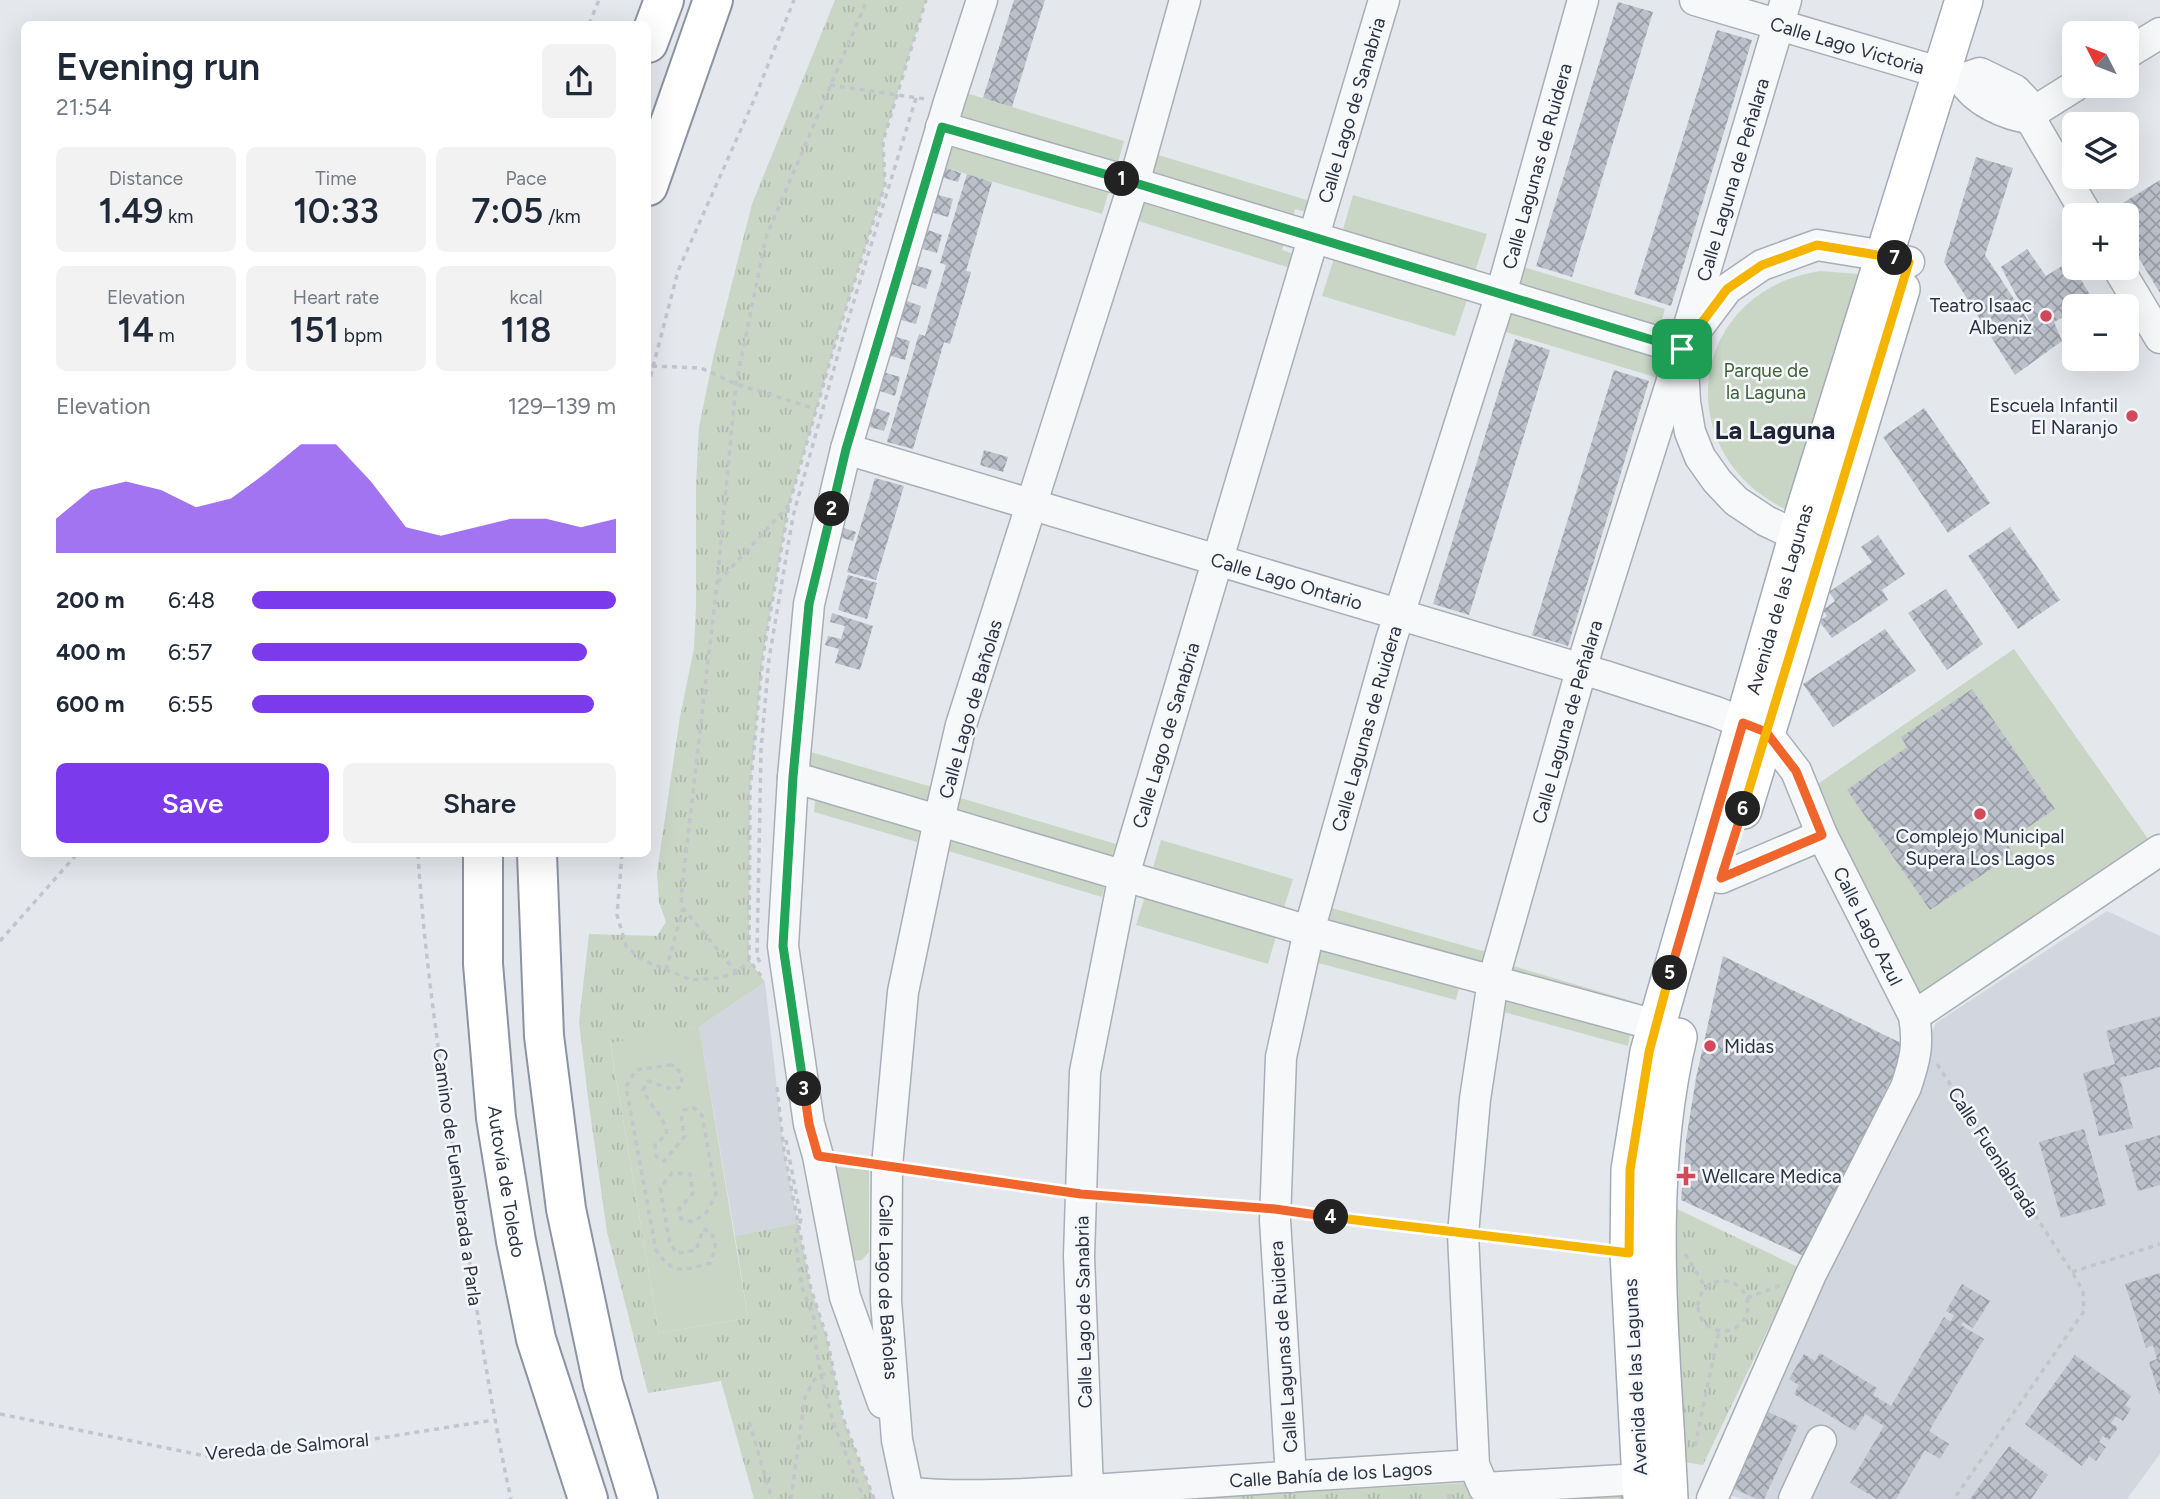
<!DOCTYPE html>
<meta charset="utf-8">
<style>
body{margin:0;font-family:Figtree,sans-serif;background:#f2f2f3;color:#1f2937;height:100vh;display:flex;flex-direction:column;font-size:26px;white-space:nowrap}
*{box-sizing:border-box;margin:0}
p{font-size:23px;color:#747a83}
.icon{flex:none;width:38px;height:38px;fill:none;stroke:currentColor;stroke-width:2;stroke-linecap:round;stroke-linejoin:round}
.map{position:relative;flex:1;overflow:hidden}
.details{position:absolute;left:21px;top:21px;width:630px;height:836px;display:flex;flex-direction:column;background:#fff;border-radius:10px;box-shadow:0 7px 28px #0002}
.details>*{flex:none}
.needle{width:46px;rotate:312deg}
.buttons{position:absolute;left:2062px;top:21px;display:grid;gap:14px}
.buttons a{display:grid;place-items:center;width:77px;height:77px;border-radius:10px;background:#fff;box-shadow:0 7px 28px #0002;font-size:35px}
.pin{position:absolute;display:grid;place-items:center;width:60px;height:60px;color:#fff;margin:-30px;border-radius:14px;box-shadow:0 4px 10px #0006}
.km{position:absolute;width:35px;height:35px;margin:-18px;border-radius:50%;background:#222;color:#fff;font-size:19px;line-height:35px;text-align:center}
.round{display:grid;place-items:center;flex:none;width:74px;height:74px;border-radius:10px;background:#f2f2f3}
.headline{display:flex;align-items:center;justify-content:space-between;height:119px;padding:0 35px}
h1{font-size:38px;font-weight:600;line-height:52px}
.figures{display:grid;grid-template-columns:repeat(3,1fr);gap:10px;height:119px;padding:7px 35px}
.figures div{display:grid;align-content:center;border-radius:10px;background:#f2f2f3;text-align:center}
.figures b{font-size:35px;font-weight:600}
.figures small{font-size:19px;font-weight:400}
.figures p{font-size:19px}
.chart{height:196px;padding:14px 35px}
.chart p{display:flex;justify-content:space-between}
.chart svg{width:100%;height:126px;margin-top:7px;fill:#7c3aed;opacity:.7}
.cta{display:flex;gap:14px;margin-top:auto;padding:14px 35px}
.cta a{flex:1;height:80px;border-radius:10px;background:#7c3aed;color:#fff;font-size:28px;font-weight:600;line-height:80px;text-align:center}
.cta a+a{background:#f2f2f3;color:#1f2937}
ul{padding:0 35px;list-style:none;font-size:23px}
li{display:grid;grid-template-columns:112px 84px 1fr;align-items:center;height:52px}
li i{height:18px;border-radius:9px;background:#7c3aed}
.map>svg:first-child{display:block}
</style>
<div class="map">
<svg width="2160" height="1499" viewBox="0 0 2160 1499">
<defs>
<pattern id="park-tufts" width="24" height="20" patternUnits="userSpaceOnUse" patternTransform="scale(1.75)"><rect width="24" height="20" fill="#c9d6c5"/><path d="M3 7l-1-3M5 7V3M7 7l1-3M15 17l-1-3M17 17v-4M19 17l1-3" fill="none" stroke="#adb8ab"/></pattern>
<pattern id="building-cross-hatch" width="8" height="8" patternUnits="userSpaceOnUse" patternTransform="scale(1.75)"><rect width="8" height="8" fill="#bbc0ca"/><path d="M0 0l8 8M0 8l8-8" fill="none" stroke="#989da6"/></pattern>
</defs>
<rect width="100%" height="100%" fill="#e4e7ec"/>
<path fill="#d2d6de" d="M2107 911 2160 936V1454L2127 1499H1744L1718 1493 1936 1023Z
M765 982 784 1151 798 1223 735 1236 699 1027Z"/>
<path fill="#c9d6c5" d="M966 93 1124 141 1115 173 956 125Z
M953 134 1112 182 1102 214 943 167Z
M1152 153 1310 201 1307 212 1295 209 1290 225 1143 181Z
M1141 191 1287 234 1282 250 1294 254 1290 268 1132 219Z
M1353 195 1487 234 1473 278 1340 240Z
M1337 249 1470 291 1455 336 1322 296Z
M1520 266 1665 309 1657 336 1512 293Z
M1820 271 1858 274 1787 510C1667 453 1688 291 1820 271Z
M1508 302 1667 349 1658 378 1499 330Z
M2014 649 2151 843 1919 996 1815 786Z
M807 751 932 787 925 810 806 775Z
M816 791 923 820 917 842 814 812Z
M957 797 1116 844 1109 865 951 818Z
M949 830 1107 875 1102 897 945 850Z
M1161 840 1293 879 1281 917 1150 878Z
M1148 887 1279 926 1268 964 1136 925Z
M1325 906 1486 952 1480 973 1319 928Z
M1321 942 1461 980 1456 1000 1315 962Z
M1510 965 1638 1003 1634 1016 1506 979Z
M1505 990 1632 1024 1628 1046 1500 1011Z
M699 1027 748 1318 659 1333 610 1042Z
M827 1166 869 1170V1252L862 1260 854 1261 846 1256Z"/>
<path fill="url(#park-tufts)" d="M835 0H926L883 141 885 185 837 337 789 505 763 655 750 790 749 960 765 982 699 1027 610 1043 659 1333 748 1318 735 1236 798 1223 811 1289 827 1338 843 1418 874 1499H754L721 1381 648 1393 607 1232 588 1098 579 1022 589 934 657 936 666 922 659 902 657 872 680 717 694 648 696 606V485L699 427 714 354 752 204Z
M1675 1208 1798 1267 1703 1465 1684 1462 1673 1251Z
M1483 1482 1622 1485V1499H1173Z"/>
<path fill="url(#building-cross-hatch)" d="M1014 0H1045L1012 107 983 98Z
M1618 2 1653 12 1572 277 1536 266Z
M1717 30 1752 40 1671 306 1634 294Z
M1976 157 2013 168 1985 255 2037 334 2001 267 2027 249 2046 276 2070 261 2093 300 2082 306H2074V311L2054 322 2062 341 2015 375 1944 262Z
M943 167 961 173 958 182 941 177Z
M967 174 992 182 966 271 971 272 966 290 950 344 944 342 913 449 887 442 919 334 925 336 946 265 940 263Z
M2160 180V293L2126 237V215H2113L2110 211Z
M935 194 953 199 948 217 930 212Z
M925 229 942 235 937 253 919 248Z
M914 265 932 270 926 289 909 283Z
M904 300 921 306 916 324 898 319Z
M893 336 910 341 905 360 888 355Z
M1515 339 1550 350 1469 615 1433 604Z
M1614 370 1649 381 1568 646 1532 635Z
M883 372 900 377 895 396 877 390Z
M872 407 890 413 884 431 866 426Z
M1924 408 1990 503 1948 533 1883 437Z
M984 450 1008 457 1003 472 980 465Z
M875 478 904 486 876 580 847 572Z
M838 526 856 532 853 541 835 536Z
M2010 527 2060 600 2018 629 1968 556Z
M1878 535 1905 574 1882 590 1888 600 1832 638 1819 621 1827 616 1823 610 1835 601 1829 592 1872 562 1861 547Z
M848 575 877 583 867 619 838 610Z
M1946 589 1983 644 1947 670 1908 613Z
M832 613 873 626 860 670 835 663 839 649 825 645 828 636 841 639 845 626 830 622Z
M1885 629 1916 671 1833 727 1803 684Z
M1972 689 2055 809 2006 842 2013 854 1930 910 1847 790 1907 747 1901 737Z
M1723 956 1907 1046 1806 1257 1681 1200 1686 1140 1696 1078Z
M2160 1016V1067L2120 1078 2133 1128 2099 1136 2083 1073 2115 1064 2106 1031Z
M2084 1129 2106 1205 2061 1218 2039 1142Z
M2160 1135V1185L2138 1191 2125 1145Z
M2160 1273V1394H2159L2149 1362 2157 1359 2153 1345 2146 1348 2125 1284Z
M1962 1284 1990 1301 1973 1328 1963 1322 1961 1325 1984 1339 1929 1431 1949 1444 1940 1459 1925 1450 1896 1499H1877L1850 1483 1884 1426 1865 1414 1855 1431 1794 1394 1799 1385 1789 1379 1804 1354 1815 1361 1820 1353 1877 1388 1873 1395 1891 1406 1944 1317 1951 1322 1954 1315 1946 1311Z
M2075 1355 2131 1396 2125 1405 2131 1409 2123 1421 2116 1416 2111 1423 2118 1428 2109 1440 2103 1436 2099 1442 2106 1447 2096 1461 2089 1456 2082 1466 2025 1424Z
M1762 1409 1798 1426 1764 1499H1757L1726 1485Z
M2009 1446 2048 1475 2031 1499H1970Z"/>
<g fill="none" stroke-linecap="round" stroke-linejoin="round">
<g stroke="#a9aeb7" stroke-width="33">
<g id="minor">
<path id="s1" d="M1185 0 1134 183 961 725 939 820 903 992 887 1166 886 1301 897 1440 908 1492C959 1499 1038 1494 1092 1490 1219 1481 1347 1473 1474 1465"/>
<path id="s2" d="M1695 0 1962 79"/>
<path d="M2126 54 2160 33"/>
<path d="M1962 79 1980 73 2015 90 2035 111"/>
<path d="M1962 79C1975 101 2005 115 2030 118"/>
<path d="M2035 111 2030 118 2087 215"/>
<path d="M2035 111 2075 86"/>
<path d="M941 127 1134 183 1682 349"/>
<path d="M2118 268 2160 338"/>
<path id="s3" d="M846 449 1605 676 1716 712 1766 732 1796 771 1822 835 1914 1016C1919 1045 1915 1060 1906 1087L1811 1274 1712 1499"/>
<path d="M1798 536 1766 521 1736 501 1717 481 1700 457 1690 432 1685 402 1682 349 1727 289 1762 265 1817 245 1885 256 1909 262"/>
<path d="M793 777 1309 931 1655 1025"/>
<path d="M1721 878 1822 835"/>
<path d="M1914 1016 2160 850"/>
<path d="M883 1403 845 1297 818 1156 809 1124 783 946 793 777 809 604 846 449 949 102 982 0"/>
<path id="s4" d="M1291 1477 1275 1220 1281 1057 1309 931 1391 640 1501 294 1583 0"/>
<path id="s5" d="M1641 1479 1484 1488 1474 1465 1463 1234 1475 1099 1493 981 1588 646 1682 349 1786 0"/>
<path id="s6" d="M1088 1491 1079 1256 1085 1072 1124 875 1384 0"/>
<path d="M1794 1499 1821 1441"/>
</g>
</g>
<g stroke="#a3abb8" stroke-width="40">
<g id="major">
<path d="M1743 810 1901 289"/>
<path id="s7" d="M1642 1499 1629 1253 1630 1170 1649 1052 1805 510 1964 0"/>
<path d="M1669 1499C1662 1345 1642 1189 1678 1037"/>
</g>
</g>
<g stroke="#8b94a3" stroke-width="42">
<g id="highway">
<path d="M648 43 664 0"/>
<path d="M648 186 713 0"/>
<path id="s8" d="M483 854V964L496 1118 516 1241 536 1339 588 1499"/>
<path d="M537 854 544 1036 566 1209 603 1384 638 1499"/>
</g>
</g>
<path stroke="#c2c5cb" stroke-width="3.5" stroke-dasharray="5 5" stroke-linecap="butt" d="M589 24 599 0
M830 85 925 99
M652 366 701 368 736 384 816 409
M648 386 678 271 754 100 794 0
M718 582 789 505
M418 854C425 968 443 1083 460 1196 475 1297 489 1399 511 1499
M622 854 617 915 626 946 641 959 691 980 717 978 737 973 749 960
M0 941 77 854
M760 962 757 957 761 749 769 659 793 516 842 340 916 98
M666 970 683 908
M737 973 683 908 681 897 717 583 736 384 766 237 867 0
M761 976 749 960 750 790 763 655 789 505 837 337 885 185 883 141 926 0
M1937 1064 2072 1272 2083 1291 2084 1311 1954 1499
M669 1065 676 1066 682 1077 681 1087 671 1089 648 1081 643 1090C651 1108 664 1115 667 1134L655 1145 656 1156 664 1161 685 1136 681 1121 684 1110 694 1108 702 1115 716 1194 707 1212 693 1222 681 1219 679 1209 693 1193 690 1174 672 1173 660 1188 670 1244 677 1253 696 1250 703 1229 712 1233 716 1248 710 1263C684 1270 673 1276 656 1250L626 1087 636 1070Z
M777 1087 784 1151 811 1289 827 1338 843 1418 874 1499
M786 1140 801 1219 795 1239 802 1287 814 1318 816 1347 821 1375 833 1422 864 1499
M844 1160 864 1163
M910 1170 1058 1191
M1104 1196 1254 1207
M1300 1212 1441 1231
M1487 1237 1601 1250
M1685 1254 1706 1288
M2072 1272 2160 1244
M1698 1306a25 25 0 1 1 50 0a25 25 0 1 1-50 0Z
M1747 1298 1781 1285
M0 1414 206 1456 348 1443 494 1420
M749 1422 772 1499
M1695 1446 1719 1331
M791 1499 805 1397 814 1380 821 1375 834 1372
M1449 1499V1490"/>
<use href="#minor" stroke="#f7f8fa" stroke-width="30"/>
<use href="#major" stroke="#fff" stroke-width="37"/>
<use href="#highway" stroke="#fff" stroke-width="38"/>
</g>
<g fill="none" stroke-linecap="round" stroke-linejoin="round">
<g stroke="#fff" stroke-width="14">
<path id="split-1" d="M1122 179 1682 349"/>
</g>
<g stroke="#fff" stroke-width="14">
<path id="split-2" d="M832 509 846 449 942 127 1122 179"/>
</g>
<g stroke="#fff" stroke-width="14">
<path id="split-3" d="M804 1089 783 946 793 777 809 604 832 509"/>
</g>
<g stroke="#fff" stroke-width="14">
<path id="split-4" d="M804 1089 809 1124 818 1156 1081 1194 1275 1209 1331 1217"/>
</g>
<g stroke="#fff" stroke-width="14">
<path id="split-5" d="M1331 1217 1629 1253 1630 1170 1649 1052 1670 973"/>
</g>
<g stroke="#fff" stroke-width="14">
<path id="split-6" d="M1670 973 1743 723 1766 732 1796 771 1822 835 1721 878 1743 809"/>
</g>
<g stroke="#fff" stroke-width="14">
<path id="split-7" d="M1743 809 1909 262 1895 258"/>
</g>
<g stroke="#fff" stroke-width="14">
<path id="split-8" d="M1682 349 1727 289 1762 265 1817 245 1895 258"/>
</g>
<use href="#split-1" stroke="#22a559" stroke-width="9"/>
<use href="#split-2" stroke="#22a559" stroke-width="9"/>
<use href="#split-3" stroke="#22a559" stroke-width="9"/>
<use href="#split-4" stroke="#f0652b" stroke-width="9"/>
<use href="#split-5" stroke="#f5b400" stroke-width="9"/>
<use href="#split-6" stroke="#f0652b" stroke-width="9"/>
<use href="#split-7" stroke="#f5b400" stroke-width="9"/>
<use href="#split-8" stroke="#f5b400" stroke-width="9"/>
</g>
<g fill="#d1495b" stroke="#f4f6f9" stroke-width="2.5">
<circle cx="2046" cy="316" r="7"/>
<circle cx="2132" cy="416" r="7"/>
<circle cx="1980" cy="814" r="7"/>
<circle cx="1710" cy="1046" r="7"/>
<path d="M1682.5 1165.5h7v7h7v7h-7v7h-7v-7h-7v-7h7z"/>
</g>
<g text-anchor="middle" stroke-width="5" stroke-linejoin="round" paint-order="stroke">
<g font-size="19" fill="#2b3445" stroke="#f4f6f9">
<text dy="7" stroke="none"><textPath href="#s2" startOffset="159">Calle Lago Victoria</textPath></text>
<text dy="7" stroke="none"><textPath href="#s6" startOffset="1418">Calle Lago de Sanabria</textPath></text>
<text dy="7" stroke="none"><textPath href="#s4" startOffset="1348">Calle Lagunas de Ruidera</textPath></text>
<text dy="7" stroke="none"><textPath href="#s5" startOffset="1505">Calle Laguna de Peñalara</textPath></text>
<text dy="7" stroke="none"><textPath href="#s3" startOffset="460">Calle Lago Ontario</textPath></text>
<text dy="7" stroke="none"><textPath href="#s7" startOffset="920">Avenida de las Lagunas</textPath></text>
<text transform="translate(970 709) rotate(-74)" y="7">Calle Lago de Bañolas</text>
<text dy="7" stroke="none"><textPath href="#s5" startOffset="938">Calle Laguna de Peñalara</textPath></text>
<text dy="7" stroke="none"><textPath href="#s4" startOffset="760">Calle Lagunas de Ruidera</textPath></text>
<text dy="7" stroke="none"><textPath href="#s6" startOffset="766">Calle Lago de Sanabria</textPath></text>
<text dy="7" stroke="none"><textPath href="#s3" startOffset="1183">Calle Lago Azul</textPath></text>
<text transform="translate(1994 1152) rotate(57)" y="7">Calle Fuenlabrada</text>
<text transform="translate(458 1177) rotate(82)" y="7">Camino de Fuenlabrada a Parla</text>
<text dy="7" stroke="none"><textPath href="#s8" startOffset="329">Autovía de Toledo</textPath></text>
<text dy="7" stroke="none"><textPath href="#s1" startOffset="1328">Calle Lago de Bañolas</textPath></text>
<text transform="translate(1083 1312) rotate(-91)" y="7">Calle Lago de Sanabria</text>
<text transform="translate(1283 1347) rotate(-94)" y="7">Calle Lagunas de Ruidera</text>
<text transform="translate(1635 1377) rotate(-93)" y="7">Avenida de las Lagunas</text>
<text transform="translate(287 1446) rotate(-5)" y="7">Vereda de Salmoral</text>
<text dy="7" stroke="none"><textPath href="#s1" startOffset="1958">Calle Bahía de los Lagos</textPath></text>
</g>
<g font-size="19" fill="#2b3445" stroke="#f4f6f9" text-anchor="end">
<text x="2032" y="312">Teatro Isaac<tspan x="2032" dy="22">Albeniz</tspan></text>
<text x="2118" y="412">Escuela Infantil<tspan x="2118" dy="22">El Naranjo</tspan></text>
<text x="1980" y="843" text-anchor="middle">Complejo Municipal<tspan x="1980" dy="22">Supera Los Lagos</tspan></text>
<text x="1724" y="1053" text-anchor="start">Midas</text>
<text x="1702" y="1183" text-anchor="start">Wellcare Medica</text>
</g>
<g font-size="19" fill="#3f6138" stroke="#f4f6f9">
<text x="1766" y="377">Parque de<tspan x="1766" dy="22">la Laguna</tspan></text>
</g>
<g font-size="26" font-weight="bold" fill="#1d2536" stroke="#f4f6f9">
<text x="1775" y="439">La Laguna</text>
</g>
</g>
</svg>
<div class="buttons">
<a><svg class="needle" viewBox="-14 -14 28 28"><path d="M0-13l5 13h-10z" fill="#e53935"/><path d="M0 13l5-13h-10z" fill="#747a83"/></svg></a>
<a><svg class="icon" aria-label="layers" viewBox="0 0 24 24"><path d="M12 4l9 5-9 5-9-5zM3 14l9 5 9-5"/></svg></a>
<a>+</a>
<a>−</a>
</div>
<div class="pin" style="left:1682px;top:349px;background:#1e9e55"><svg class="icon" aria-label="arrive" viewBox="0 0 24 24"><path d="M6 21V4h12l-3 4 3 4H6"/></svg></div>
<b class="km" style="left:1122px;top:179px">1</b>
<b class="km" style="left:832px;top:509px">2</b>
<b class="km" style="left:804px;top:1089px">3</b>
<b class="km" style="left:1331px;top:1217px">4</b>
<b class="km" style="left:1670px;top:973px">5</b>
<b class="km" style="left:1743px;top:809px">6</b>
<b class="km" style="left:1895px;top:258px">7</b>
<section class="details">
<div class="headline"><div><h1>Evening run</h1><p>21:54</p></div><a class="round"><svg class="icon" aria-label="share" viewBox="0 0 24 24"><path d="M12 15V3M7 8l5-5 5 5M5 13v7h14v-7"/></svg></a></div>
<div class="figures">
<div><p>Distance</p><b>1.49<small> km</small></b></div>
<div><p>Time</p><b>10:33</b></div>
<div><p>Pace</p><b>7:05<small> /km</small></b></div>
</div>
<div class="figures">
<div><p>Elevation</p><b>14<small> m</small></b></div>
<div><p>Heart rate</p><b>151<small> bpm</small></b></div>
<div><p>kcal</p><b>118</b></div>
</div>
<div class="chart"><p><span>Elevation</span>129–139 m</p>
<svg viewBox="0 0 160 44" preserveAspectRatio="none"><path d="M0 44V32L10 22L20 19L30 22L40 28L50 25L60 16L70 6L80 6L90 19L100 35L110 38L120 35L130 32L140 32L150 35L160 32V44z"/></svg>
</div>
<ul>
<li><b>200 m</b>6:48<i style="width:100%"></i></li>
<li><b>400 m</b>6:57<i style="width:92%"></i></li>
<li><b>600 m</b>6:55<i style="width:94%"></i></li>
</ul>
<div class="cta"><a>Save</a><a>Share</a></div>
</section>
</div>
